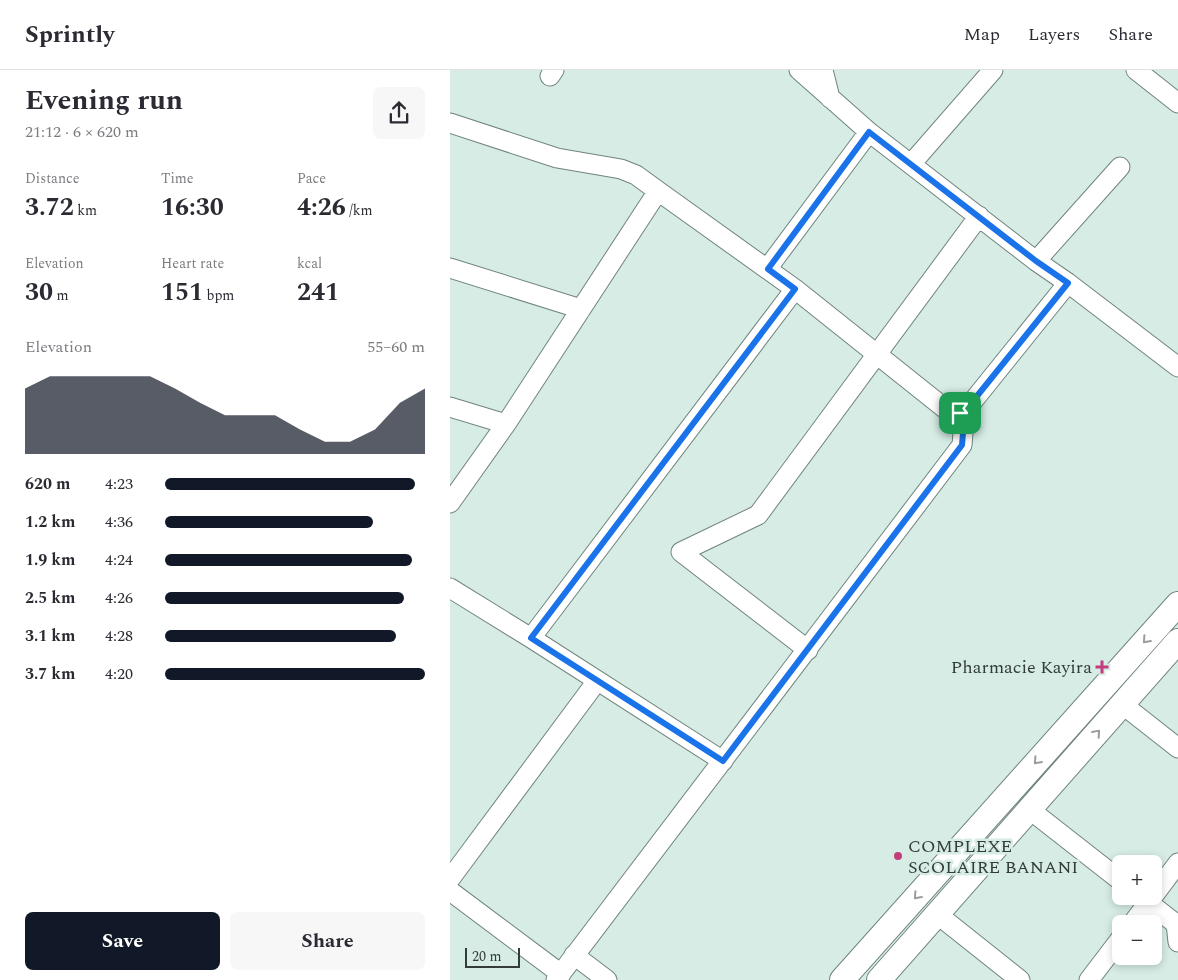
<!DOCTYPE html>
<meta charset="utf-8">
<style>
body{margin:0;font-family:Spectral,serif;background:#f7f7f7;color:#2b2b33;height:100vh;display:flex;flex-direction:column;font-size:19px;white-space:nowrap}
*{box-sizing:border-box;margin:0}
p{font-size:16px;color:#7c7c81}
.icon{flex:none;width:28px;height:28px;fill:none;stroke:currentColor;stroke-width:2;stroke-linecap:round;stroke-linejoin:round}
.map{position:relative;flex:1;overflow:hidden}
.panel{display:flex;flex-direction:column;background:#fff;width:450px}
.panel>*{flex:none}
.fabs{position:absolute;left:662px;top:785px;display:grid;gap:10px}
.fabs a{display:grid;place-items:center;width:50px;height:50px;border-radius:8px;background:#fff;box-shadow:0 2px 8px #0003;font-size:25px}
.scale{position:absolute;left:15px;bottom:12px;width:55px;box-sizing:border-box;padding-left:5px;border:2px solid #333c39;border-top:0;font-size:14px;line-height:18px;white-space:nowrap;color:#333c39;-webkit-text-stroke:4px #d6ece5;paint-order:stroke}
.pin{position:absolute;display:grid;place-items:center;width:42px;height:42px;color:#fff;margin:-21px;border-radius:10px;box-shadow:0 2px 8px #0006}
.round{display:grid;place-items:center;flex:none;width:52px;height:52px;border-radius:8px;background:#f7f7f7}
.overview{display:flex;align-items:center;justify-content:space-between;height:85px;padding:0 25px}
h1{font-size:28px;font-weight:700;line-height:38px}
.metrics{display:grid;grid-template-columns:repeat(3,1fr);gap:8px;height:85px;padding:5px 25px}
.metrics div{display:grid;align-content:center}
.metrics b{font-size:25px;font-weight:700}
.metrics small{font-size:14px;font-weight:400}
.metrics p{font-size:14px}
.chart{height:140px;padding:10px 25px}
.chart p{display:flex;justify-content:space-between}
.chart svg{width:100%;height:90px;margin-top:5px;fill:#111827;opacity:.7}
.cta{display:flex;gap:10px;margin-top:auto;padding:10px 25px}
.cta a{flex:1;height:58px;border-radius:8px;background:#111827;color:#fff;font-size:20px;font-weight:700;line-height:58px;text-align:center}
.cta a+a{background:#f7f7f7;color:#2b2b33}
ul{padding:0 25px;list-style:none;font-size:16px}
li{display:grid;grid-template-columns:80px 60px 1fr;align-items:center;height:38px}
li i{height:12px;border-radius:6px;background:#111827}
header{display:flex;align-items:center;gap:30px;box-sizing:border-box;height:70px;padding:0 25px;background:#fff;border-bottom:1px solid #e1e1e2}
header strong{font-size:24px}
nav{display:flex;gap:28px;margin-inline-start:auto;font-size:18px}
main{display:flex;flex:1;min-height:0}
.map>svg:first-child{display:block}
</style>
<header>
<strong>Sprintly</strong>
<nav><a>Map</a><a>Layers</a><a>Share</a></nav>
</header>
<main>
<section class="panel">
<div class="overview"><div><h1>Evening run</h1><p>21:12 · 6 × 620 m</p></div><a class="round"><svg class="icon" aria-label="share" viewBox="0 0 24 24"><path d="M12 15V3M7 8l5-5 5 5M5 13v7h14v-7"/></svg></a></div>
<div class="metrics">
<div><p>Distance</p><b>3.72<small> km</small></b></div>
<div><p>Time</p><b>16:30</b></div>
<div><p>Pace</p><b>4:26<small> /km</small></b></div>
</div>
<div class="metrics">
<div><p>Elevation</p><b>30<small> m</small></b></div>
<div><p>Heart rate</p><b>151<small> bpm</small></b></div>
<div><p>kcal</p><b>241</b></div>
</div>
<div class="chart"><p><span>Elevation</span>55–60 m</p>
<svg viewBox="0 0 160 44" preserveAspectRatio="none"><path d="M0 44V12L10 6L20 6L30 6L40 6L50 6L60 12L70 19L80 25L90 25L100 25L110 32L120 38L130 38L140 32L150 19L160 12V44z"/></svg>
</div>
<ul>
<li><b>620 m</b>4:23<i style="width:96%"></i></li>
<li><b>1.2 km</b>4:36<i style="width:80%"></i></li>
<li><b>1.9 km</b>4:24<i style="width:95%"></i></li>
<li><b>2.5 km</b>4:26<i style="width:92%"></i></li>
<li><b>3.1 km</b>4:28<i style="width:89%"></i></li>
<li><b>3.7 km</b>4:20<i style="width:100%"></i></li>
</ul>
<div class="cta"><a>Save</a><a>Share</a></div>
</section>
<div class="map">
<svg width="728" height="910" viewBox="0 0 728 910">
<rect width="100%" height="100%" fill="#d6ece5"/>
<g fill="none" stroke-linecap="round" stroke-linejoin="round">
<g stroke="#70847e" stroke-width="21">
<path id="minor" d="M349 0 419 62 586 191 618 213 728 297
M373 0 380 28
M686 0 728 33
M100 6 104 0
M0 53 107 88 171 99 186 105 208 121 56 354 0 433
M461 94 543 0
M208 121 345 219 498 341C506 345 513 343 519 336L618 213
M586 191 670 97
M0 198 131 239
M317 199 419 62
M0 337 56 354
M0 518 81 568 273 691
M81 568 345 219
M358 580 231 482 308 445 529 146
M672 634 728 678
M579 739 671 811
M0 809 147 611
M0 821 111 904
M704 825 728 793
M690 826 726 854
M487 844 570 910
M682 854 703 826
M728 854H726L728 872
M124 885 157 910
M106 910 512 375 513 363 509 343
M639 910 671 868"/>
</g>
<g stroke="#70847e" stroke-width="26">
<path id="tertiary" d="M392 910 728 534
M429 910 728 571"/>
</g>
<use href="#minor" stroke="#fff" stroke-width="19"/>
<use href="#tertiary" stroke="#fff" stroke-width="24"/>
</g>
<defs><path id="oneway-chevron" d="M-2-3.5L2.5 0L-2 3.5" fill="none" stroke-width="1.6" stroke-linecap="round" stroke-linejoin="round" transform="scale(1.25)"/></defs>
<g stroke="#999e9c">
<use href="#oneway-chevron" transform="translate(696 570) rotate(132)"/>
<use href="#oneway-chevron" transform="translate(647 663) rotate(-49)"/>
<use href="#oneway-chevron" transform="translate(587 691) rotate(132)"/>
<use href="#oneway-chevron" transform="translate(467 826) rotate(132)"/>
</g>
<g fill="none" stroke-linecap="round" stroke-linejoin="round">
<g stroke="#fff" stroke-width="10">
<path id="route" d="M419 62 586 191 618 213 519 336 510 343 513 363 512 375 273 691 81 568 345 219 318 199Z"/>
</g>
<use href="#route" stroke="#1a73e8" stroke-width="6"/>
</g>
<g fill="#c33d7d" stroke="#d6ece5" stroke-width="2">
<path d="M649.5 589.5h5v5h5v5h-5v5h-5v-5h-5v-5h5z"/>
<circle cx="448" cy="786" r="5"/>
</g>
<g text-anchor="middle" stroke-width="5" stroke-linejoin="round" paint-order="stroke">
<g font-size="18" fill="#333c39" stroke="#d6ece5" text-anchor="end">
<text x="642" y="603">Pharmacie Kayira</text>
<text x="458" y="782" text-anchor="start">COMPLEXE<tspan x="458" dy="21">SCOLAIRE BANANI</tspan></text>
</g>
</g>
</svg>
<div class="fabs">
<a>+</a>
<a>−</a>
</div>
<div class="scale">20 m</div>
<div class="pin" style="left:510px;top:343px;background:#1e9e55"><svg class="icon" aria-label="arrive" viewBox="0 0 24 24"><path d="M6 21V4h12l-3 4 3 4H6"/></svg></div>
</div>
</main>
